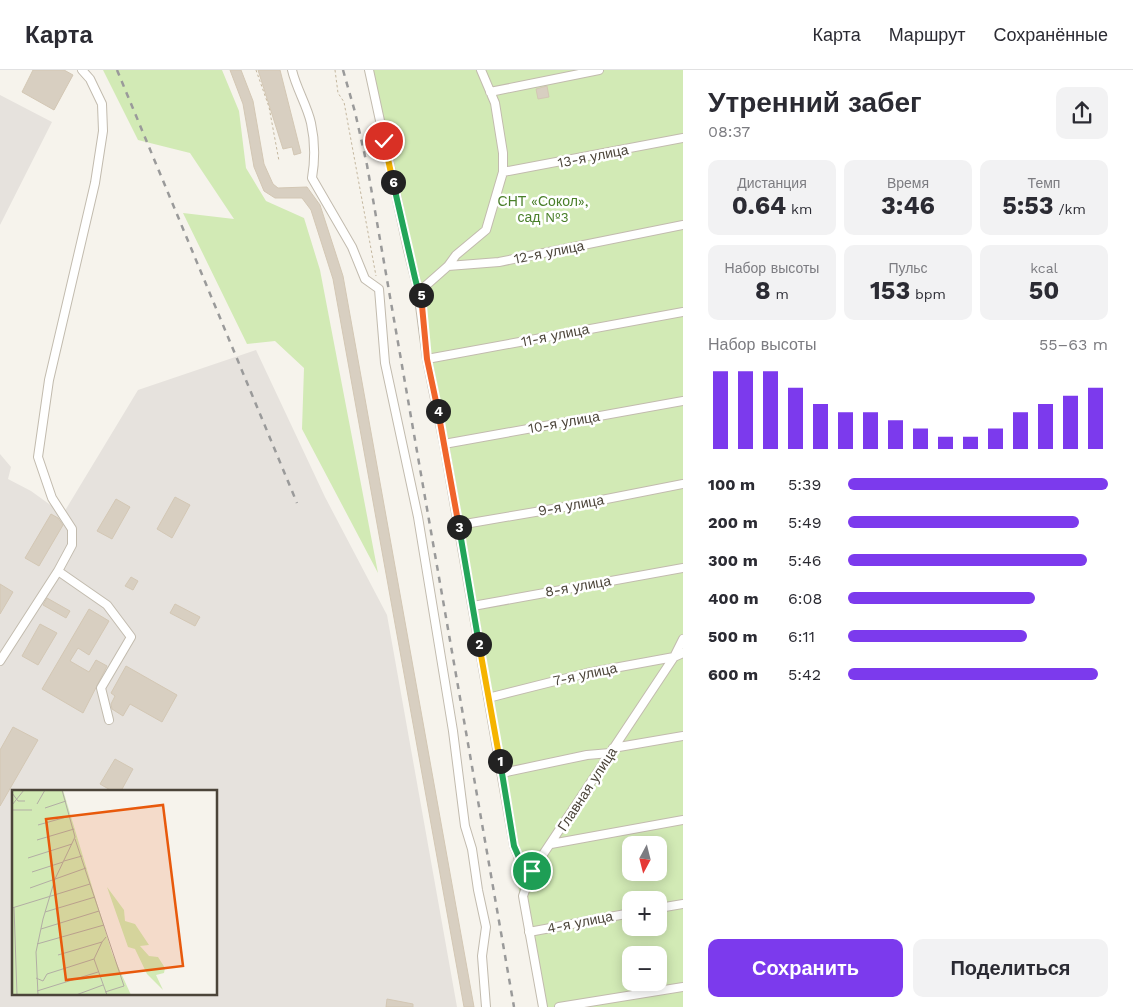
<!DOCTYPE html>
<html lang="ru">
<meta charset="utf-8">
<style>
body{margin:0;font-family:"Work Sans",sans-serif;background:#f2f2f3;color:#2b2b33;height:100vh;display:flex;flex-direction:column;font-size:19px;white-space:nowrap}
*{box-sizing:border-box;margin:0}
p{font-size:16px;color:#7c7c81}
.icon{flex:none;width:28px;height:28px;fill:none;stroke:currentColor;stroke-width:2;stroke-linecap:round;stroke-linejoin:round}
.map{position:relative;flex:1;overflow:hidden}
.side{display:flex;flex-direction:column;background:#fff;width:450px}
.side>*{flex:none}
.needle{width:32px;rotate:187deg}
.controls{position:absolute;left:622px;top:766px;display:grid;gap:10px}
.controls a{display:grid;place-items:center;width:45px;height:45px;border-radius:10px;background:#fff;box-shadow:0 2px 12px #0003;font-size:25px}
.pin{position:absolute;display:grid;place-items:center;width:42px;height:42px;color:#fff;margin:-21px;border:2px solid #fff;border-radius:50%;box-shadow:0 1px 5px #0007}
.km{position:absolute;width:25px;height:25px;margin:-12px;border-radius:50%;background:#222;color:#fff;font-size:14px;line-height:25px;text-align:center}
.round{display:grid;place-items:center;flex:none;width:52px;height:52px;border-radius:10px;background:#f2f2f3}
.summary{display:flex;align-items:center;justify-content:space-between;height:85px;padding:0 25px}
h1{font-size:28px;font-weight:700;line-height:38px}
.metrics{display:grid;grid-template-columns:repeat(3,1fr);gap:8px;height:85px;padding:5px 25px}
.metrics div{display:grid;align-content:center;border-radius:10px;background:#f2f2f3;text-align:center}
.metrics b{font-size:25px;font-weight:700}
.metrics small{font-size:14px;font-weight:400}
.metrics p{font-size:14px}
.chart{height:140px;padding:10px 25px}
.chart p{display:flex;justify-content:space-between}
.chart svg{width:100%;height:90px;margin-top:5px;stroke:#7c3aed;stroke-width:6}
.button{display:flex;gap:10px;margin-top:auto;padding:10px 25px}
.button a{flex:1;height:58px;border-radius:10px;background:#7c3aed;color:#fff;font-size:20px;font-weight:700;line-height:58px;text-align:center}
.button a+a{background:#f2f2f3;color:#2b2b33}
ul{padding:0 25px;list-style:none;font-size:16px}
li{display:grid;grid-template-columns:80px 60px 1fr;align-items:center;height:38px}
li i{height:12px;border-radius:6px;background:#7c3aed}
header{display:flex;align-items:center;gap:30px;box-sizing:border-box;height:70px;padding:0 25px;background:#fff;border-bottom:1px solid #e1e1e2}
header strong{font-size:24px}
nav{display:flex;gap:28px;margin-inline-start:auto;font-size:18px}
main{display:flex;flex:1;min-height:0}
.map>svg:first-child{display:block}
</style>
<header>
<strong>Карта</strong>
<nav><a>Карта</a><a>Маршрут</a><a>Сохранённые</a></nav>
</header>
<main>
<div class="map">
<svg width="683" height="937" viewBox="0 0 683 937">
<rect width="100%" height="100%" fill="#f6f3ec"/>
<path fill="#e6e2dd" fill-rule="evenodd" d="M0 25 52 52 0 155Z
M256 280 325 427 387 545 457 937H0V384L11 397 8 409 31 421 63 444 138 320ZM14 721H216V923H14Z"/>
<path fill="#d2eab5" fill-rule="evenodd" d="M103 0H222L239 41 246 98 266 131 304 148 320 200 378 503 302 359 304 298 275 271 247 274 183 143 234 149 190 83 138 70Z
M368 0H683V937H539L399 124ZM631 775H659V802H631ZM631 830H659V858H631ZM631 885H659V912H631Z"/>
<path fill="#d8cfc1" stroke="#d3c7b4" d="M33 0H64L73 5 54 40 22 22Z
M230 0H241L253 31 264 94 273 114 278 118 307 117 320 135 343 206 474 937H464L333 209 311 140 302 128H275L264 121 254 97 243 34Z
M258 0H280L301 83 294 85 292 77 283 79Z
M547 16 549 27 538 29 536 19Z
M175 427 190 435 172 468 157 459Z
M116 429 130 437 112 469 97 461Z
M51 444 58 448 63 455 39 496 25 488Z
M131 507 138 511 133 520 125 516Z
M0 514 13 522 0 544Z
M47 528 70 541 66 548 43 535Z
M175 534 200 547 195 556 170 543Z
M89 539 109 551 89 585 78 578 70 591 89 602 96 590 107 596 83 643 42 619Z
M40 554 57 563 38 595 22 586Z
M126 596 177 625 162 652 130 634 123 646 112 639 111 634 115 626 111 623Z
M13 657 38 670 0 736V680Z
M115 689 133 699 121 721H112L100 714Z
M387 929 413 934V937H386Z"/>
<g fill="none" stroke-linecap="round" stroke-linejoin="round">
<g stroke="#c2bbae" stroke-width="10">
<path id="minor" d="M82 0 90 9 102 34 103 61 95 113 49 310 38 387 52 428 72 459V475L58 501 107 535 131 567 101 618 109 650
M292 0C296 18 307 35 311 53 315 71 315 90 312 108L352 177 365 209 379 219 385 293 418 447 453 661 465 756 472 779 478 820 486 857 482 886 486 937
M369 0 408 180 417 216 422 219 419 228 427 289 444 374 514 776 521 793 532 801
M490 22 599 0
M503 102 683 68
M448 196 456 185 486 160 503 102V83L495 33 481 0
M422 219 448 196 499 192 683 155
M427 289 683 242
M444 374 683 331
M459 455 576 435 683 414
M473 536 683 498
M0 591 58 501
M488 628 587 603 674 587 683 583
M613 678 683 666
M502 703 587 685 610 683
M551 774 683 750
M659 838 683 834
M529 862 631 843
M543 937 523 826 532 801 674 587 683 569
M559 937 683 917"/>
</g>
<path stroke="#c4b79f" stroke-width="1" stroke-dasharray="2.5 2.5" stroke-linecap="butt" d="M256 0 269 37 279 91
M335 0 338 23 344 32 376 206"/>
<use href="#minor" stroke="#fff" stroke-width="8"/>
<path stroke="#9a9a9a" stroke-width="2.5" stroke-dasharray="6 6" stroke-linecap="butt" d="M117 0 297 433
M343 0 355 42 367 95 514 937"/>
</g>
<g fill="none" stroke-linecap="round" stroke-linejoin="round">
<g stroke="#fff" stroke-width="10">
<path id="split-1" d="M500 691 514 776 521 792 532 801"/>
</g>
<g stroke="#fff" stroke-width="10">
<path id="split-2" d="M479 574 500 691"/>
</g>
<g stroke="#fff" stroke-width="10">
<path id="split-3" d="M459 457 479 574"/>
</g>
<g stroke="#fff" stroke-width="10">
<path id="split-4" d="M438 341 459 457"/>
</g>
<g stroke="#fff" stroke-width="10">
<path id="split-5" d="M421 225 427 289 438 341"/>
</g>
<g stroke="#fff" stroke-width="10">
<path id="split-6" d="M393 112 415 208 417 216 422 220 421 225"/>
</g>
<g stroke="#fff" stroke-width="10">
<path id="split-7" d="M384 71 393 112"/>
</g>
<use href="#split-1" stroke="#22a559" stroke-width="6"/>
<use href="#split-2" stroke="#f5b400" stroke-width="6"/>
<use href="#split-3" stroke="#22a559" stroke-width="6"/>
<use href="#split-4" stroke="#f0652b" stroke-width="6"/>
<use href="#split-5" stroke="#f0652b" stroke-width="6"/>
<use href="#split-6" stroke="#22a559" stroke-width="6"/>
<use href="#split-7" stroke="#f5b400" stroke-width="6"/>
</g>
<g text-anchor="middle" stroke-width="5" stroke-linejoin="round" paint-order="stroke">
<g font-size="14" fill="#4b4439" stroke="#fff">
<text transform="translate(593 86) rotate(-11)" y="5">13-я улица</text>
<text transform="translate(549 182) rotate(-11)" y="5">12-я улица</text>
<text transform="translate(555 265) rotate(-11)" y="5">11-я улица</text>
<text transform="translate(564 352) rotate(-10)" y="5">10-я улица</text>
<text transform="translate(571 435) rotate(-10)" y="5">9-я улица</text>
<text transform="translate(578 516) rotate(-10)" y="5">8-я улица</text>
<text transform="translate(585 604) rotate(-12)" y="5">7-я улица</text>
<text transform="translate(587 719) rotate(-57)" y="5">Главная улица</text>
<text transform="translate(580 852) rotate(-11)" y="5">4-я улица</text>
</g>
<g font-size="14" fill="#4a7f2a" stroke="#fff">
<text x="543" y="136">СНТ «Сокол»,<tspan x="543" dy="16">сад №3</tspan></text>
</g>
</g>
<g transform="translate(12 720)">
<rect width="205" height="205" fill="#f6f3ec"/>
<path d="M6 0H51L100 163 119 205H0V1ZM95 97 112 120 113 131 123 134 137 155 128 156 137 166 146 167 153 178 152 183 144 185 151 200 135 184 123 159 116 157Z" fill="#d2eab5"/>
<path fill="none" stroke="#b2ada4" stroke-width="1" d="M0 3 6 11H13M25 14 33 0M0 15 12 0M33 18 54 11M0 20H20M26 35 58 26M63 49 112 196 93 202M25 50 62 39M16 68 60 54M52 71 70 66M20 82 51 72M18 98 74 78M2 117 5 205M0 118 78 94M33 122 83 107M29 139 87 121M90 152 82 169 95 205M25 154 92 135M46 165 90 152 94 147M24 188 31 191 35 184 82 169M25 201 86 182M26 205 24 162 31 129 43 89 63 47 50 0M64 205 91 195"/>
<path fill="#e8590c" fill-opacity="0.15" stroke="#e8590c" stroke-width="2.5" d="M151 15 171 176 54 190 34 29Z"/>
<rect width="205" height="205" fill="none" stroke="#4b4439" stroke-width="2.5"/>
</g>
</svg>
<div class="controls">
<a><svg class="needle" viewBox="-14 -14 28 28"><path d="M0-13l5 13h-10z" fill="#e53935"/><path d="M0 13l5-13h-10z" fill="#7c7c81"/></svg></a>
<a>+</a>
<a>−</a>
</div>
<div class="pin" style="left:532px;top:801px;background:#1e9e55"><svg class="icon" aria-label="arrive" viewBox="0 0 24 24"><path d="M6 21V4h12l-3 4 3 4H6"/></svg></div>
<div class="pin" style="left:384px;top:71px;background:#d93025"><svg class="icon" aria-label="check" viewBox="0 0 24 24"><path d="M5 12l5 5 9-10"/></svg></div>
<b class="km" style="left:500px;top:691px">1</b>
<b class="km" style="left:479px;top:574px">2</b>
<b class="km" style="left:459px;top:457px">3</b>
<b class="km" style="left:438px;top:341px">4</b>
<b class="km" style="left:421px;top:225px">5</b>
<b class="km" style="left:393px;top:112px">6</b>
</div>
<section class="side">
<div class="summary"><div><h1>Утренний забег</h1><p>08:37</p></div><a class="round"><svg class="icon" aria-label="share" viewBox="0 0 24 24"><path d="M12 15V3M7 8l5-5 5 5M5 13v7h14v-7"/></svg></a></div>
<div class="metrics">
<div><p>Дистанция</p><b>0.64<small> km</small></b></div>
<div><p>Время</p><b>3:46</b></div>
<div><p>Темп</p><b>5:53<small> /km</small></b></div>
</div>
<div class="metrics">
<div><p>Набор высоты</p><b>8<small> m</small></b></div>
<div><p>Пульс</p><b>153<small> bpm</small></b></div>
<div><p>kcal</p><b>50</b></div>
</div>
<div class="chart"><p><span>Набор высоты</span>55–63 m</p>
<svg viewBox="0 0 160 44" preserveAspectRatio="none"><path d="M5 44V6M15 44V6M25 44V6M35 44V14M45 44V22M55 44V26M65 44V26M75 44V30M85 44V34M95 44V38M105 44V38M115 44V34M125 44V26M135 44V22M145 44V18M155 44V14"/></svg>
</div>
<ul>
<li><b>100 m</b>5:39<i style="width:100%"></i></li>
<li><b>200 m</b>5:49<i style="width:89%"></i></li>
<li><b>300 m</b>5:46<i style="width:92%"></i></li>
<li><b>400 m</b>6:08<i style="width:72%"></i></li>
<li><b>500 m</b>6:11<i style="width:69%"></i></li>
<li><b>600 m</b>5:42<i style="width:96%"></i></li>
</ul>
<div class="button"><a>Сохранить</a><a>Поделиться</a></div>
</section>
</main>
